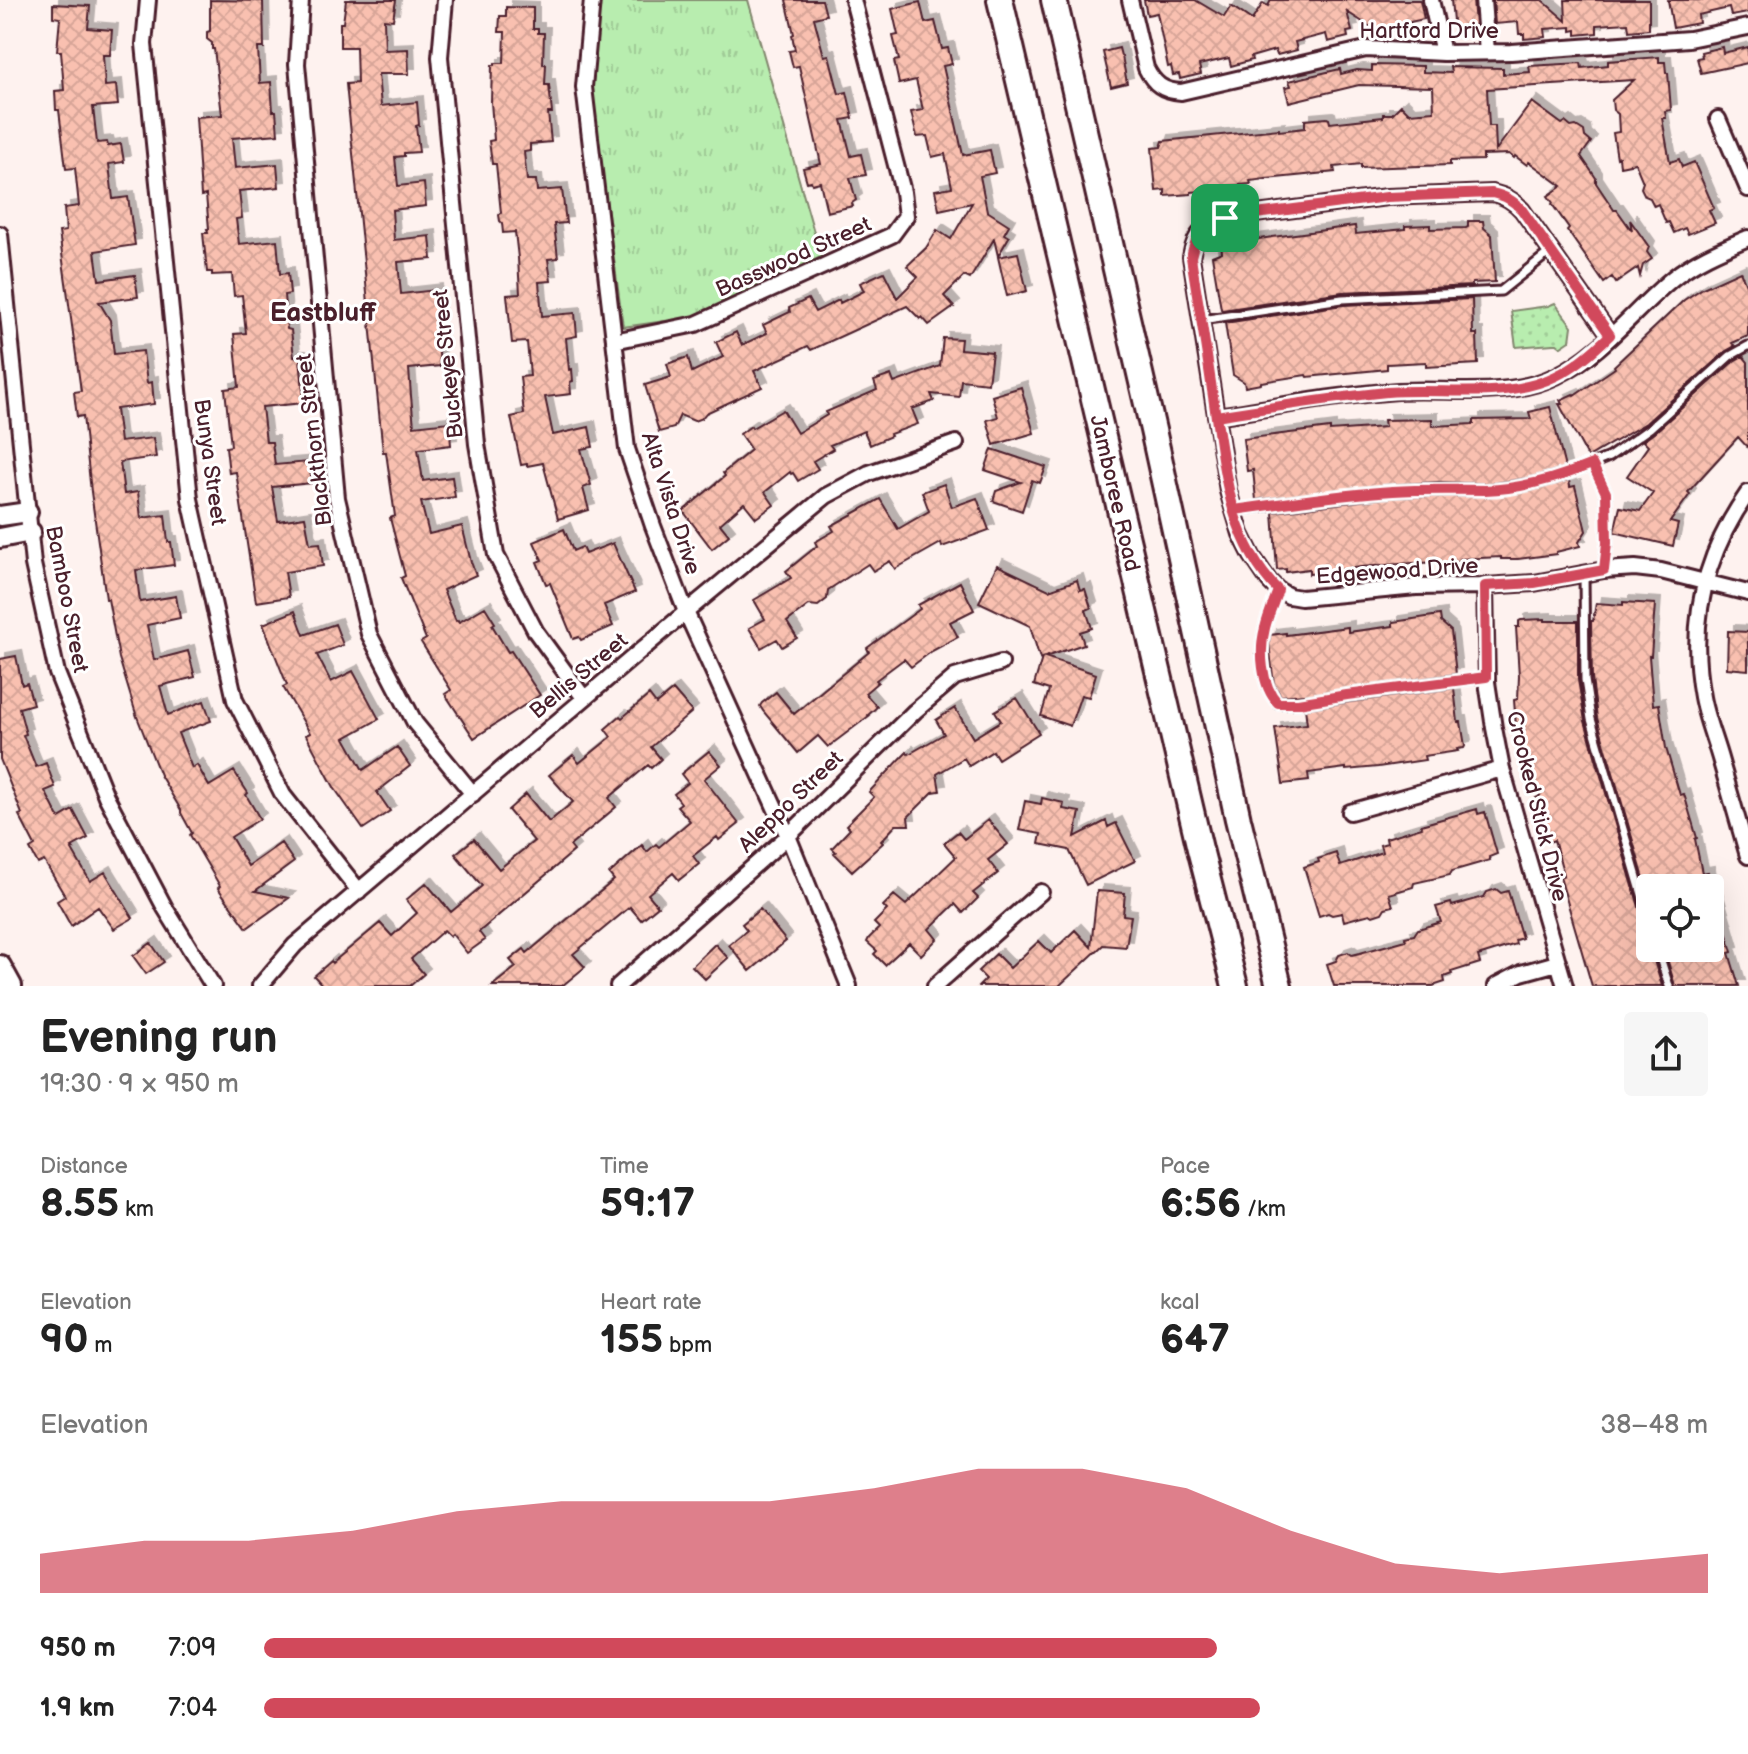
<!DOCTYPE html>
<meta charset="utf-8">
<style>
body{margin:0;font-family:"Balsamiq Sans",sans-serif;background:#f6f6f6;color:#222;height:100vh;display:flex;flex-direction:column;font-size:30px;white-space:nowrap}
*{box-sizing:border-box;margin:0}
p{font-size:26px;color:#767676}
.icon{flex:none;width:44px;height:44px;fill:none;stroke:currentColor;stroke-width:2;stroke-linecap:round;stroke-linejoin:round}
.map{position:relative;height:986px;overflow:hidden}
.side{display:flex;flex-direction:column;background:#fff;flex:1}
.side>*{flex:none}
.controls{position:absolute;left:1636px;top:874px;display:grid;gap:16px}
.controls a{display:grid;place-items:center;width:88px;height:88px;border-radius:8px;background:#fff;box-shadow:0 8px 32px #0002;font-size:40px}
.pin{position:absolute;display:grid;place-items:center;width:68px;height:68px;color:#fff;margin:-34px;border-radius:16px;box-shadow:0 4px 12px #0006}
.round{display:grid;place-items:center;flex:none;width:84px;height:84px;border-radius:8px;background:#f6f6f6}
.summary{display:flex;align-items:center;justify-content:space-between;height:136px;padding:0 40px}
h1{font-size:44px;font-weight:600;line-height:60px}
.stats{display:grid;grid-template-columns:repeat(3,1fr);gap:12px;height:136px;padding:8px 40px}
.stats div{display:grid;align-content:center}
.stats b{font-size:40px;font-weight:600}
.stats small{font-size:22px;font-weight:400}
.stats p{font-size:22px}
.chart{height:224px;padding:16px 40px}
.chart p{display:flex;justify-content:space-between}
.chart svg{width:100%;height:144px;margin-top:8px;fill:#d1495b;opacity:.7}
ul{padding:0 40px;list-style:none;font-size:26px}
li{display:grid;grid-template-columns:128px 96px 1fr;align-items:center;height:60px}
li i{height:20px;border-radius:10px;background:#d1495b}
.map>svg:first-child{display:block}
</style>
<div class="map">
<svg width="1748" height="986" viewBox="0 0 1748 986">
<defs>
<pattern id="grass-dots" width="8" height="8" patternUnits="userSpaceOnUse" patternTransform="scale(2)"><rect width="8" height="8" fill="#b8edaf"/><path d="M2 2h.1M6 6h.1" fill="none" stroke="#a0cb97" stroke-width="1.8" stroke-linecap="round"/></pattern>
<pattern id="park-tufts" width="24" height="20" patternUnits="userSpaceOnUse" patternTransform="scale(2)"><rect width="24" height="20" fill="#b8edaf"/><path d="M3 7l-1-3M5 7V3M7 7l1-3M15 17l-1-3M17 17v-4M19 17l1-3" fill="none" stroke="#a0cb97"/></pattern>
<pattern id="building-cross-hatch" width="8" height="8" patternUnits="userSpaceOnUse" patternTransform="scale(2)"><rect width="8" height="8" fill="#f9c0b0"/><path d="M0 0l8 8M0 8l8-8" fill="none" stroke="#d7a598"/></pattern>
<filter id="shadow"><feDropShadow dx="6" dy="-6" stdDeviation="0" flood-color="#0004"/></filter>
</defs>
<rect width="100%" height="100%" fill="#fef2ef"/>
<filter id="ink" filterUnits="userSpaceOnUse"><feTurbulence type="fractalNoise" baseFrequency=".0125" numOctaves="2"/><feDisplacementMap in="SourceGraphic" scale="16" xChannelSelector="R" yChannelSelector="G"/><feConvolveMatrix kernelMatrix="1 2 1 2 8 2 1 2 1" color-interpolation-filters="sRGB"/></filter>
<g filter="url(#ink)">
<path fill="url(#grass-dots)" stroke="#81866d" stroke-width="2" d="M1555 303 1572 326 1570 341 1561 347 1557 344H1553L1516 347 1511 311 1548 306Z"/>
<path fill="url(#park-tufts)" stroke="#81866d" stroke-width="2" d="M600 0H748L821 257 693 317 623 327 592 93Z"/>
<path fill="url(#building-cross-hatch)" stroke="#4a1f2b" stroke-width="2" filter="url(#shadow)" d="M210 0 263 1 264 48H258L260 83 271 82 273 111H276L278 134 232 138 235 168 277 164 279 187 239 191 242 218 236 219 239 244 277 240 280 274 288 273 290 294 284 295 287 329 291 330 294 357H300L304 403 262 407 266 442H272L275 465 309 462 312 483 272 487 278 521 305 517 310 544 320 543 323 566 285 572 289 597 256 602 236 472 229 473 226 447 231 446 225 389 239 387 234 334 246 333 242 295 234 296 232 274 212 275V272H207L203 233H208L207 229H209L206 195 201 196 196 117 222 115 214 49H212V43L207 39V32L210 31Z
M346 0H396L393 20 384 19 385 50 408 49 409 74H378L381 106 417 102 419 125 416 126 419 152 404 153V156L395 157 398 186 424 183 426 206 392 210 394 240 430 236 432 259 398 262 401 294 436 290 439 320H436L440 366 409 369 411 396 414 426 449 422 451 445 418 449 423 481 452 477 455 497 421 502 429 534 462 526 471 562 476 575 443 590 456 621 458 620 459 622 485 607 495 623 492 625 508 652 511 651 540 695 474 738 445 694 451 690 421 642 426 639 401 578 405 576 390 518 395 516 386 452H383L346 84 357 83 356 47H340V23H343Z
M786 0H822L826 15 814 18 824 56 829 55 839 94 847 92 853 118 842 120 851 156 861 154 866 175 850 178 856 200 852 203 853 206 827 212 820 182 812 184 811 181 807 182 803 168 821 164 799 66 793 67 789 51 795 50 792 35 794 34Z
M1144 0H1195L1224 17 1231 6 1252 20 1263 3 1268 6 1271 0H1420L1424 19 1410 22 1411 26 1380 33 1347 12 1352 31 1347 32 1348 37 1328 42 1326 34 1295 42 1297 50 1277 55 1275 50 1251 57 1252 60 1231 66 1229 58 1199 65 1201 74 1180 79 1179 74 1173 75 1171 66 1168 67 1157 13 1147 15Z
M1451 0H1473L1475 25 1469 26V30L1454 31Z
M1493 0H1542L1566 21 1565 0H1649V29L1629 31 1628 23 1597 25V33L1576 35V30L1571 31V27L1545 29 1546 37 1524 39V34H1519L1518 22 1495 24Z
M1668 0H1748V13L1731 16 1729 8 1698 15 1699 23 1673 28Z
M920 2 925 23 935 21 942 49 948 48 952 64 943 66 963 155 990 150 995 173 980 176 987 211 1009 225 1004 234 1009 237 998 256 994 239 970 279 964 276 944 296 954 307 929 325 922 317 920 319 907 306 811 350 808 346 754 371 762 387 706 413 702 418 694 421 680 415 674 428 659 432 645 385 671 377 667 364 688 357 692 372 723 357 716 342 736 332 742 345 767 333 763 325 790 312 789 308 808 299 815 312 839 300 840 303 864 291 860 283 884 272 897 298 918 277 907 266 926 248 937 230 951 239 972 203 939 210 935 190 952 187 945 154 932 157 927 136 917 137 911 112 923 110 916 80 899 84 894 61 899 60 893 36 898 35 892 9Z
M53 4 90 6 88 28 112 30 110 55H103L105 86 116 85 118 105 93 107 97 143 107 142 108 146 121 144 124 162 109 164 113 199 128 197 135 245 95 251 99 280 135 275 138 297 99 302 110 320 114 354 143 351 147 383 152 382 154 404 116 409 120 442 153 438 156 457 120 462 124 494 138 492 141 518 165 515 168 542H171L174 565 136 570 140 602 176 596 180 618 147 625 154 660 188 651 195 677 160 686 168 715 204 701 211 721 178 733 192 768 197 765 209 786 234 771 248 793 246 795 260 819 231 837 248 866 281 843 294 862 255 891 289 898 247 928 218 888 220 886 190 835 192 833 181 813V810L160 775 136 714 119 658 108 599H106L91 492 83 416 77 417 74 392 81 391 59 232 66 231 64 208 79 206 75 168 66 169 59 110H56L55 91 64 90 61 51H57L60 18 53 17Z
M506 7 533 8V29H538V33H544L543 64H546L545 85H549L552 113H548L551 142 530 144V151L524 152 527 180H536L537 191 562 189 566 223 554 224 558 258 548 259 551 281 539 282 542 316 575 313 577 336 566 338 569 370 572 369 573 381 570 382 571 394 545 397 553 435 589 427 593 447 581 449 591 485 583 488 589 510 558 519 543 463 527 466V464L521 465 511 417 524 414 520 377 530 376 527 342 512 343 507 295 520 294 518 258 515 232 503 233 502 223 500 221 499 215 501 213 496 164H492L489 141 494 140 491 102 492 65H495V63H504L505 32H499L500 16H506Z
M1722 47 1723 53 1748 47V63L1701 73 1697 58 1702 57 1701 52Z
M1119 48 1121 56H1122L1127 83 1111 87 1103 52Z
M1659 57V62H1665L1666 73H1668L1671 110 1665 111 1666 118H1662L1670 162 1679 159 1682 167 1694 162 1714 208 1709 210 1715 223 1688 234 1685 228 1674 233 1669 222 1666 223 1658 204 1654 206 1650 198 1645 196 1641 188 1643 182 1635 163 1620 166 1619 157 1617 158 1613 133 1619 132 1618 114 1613 110 1612 100 1634 80 1487 89 1489 126H1495L1496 150 1532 102 1562 124 1565 122 1571 127 1576 126 1584 131 1585 137 1591 142 1581 156 1596 178V183L1614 210H1617L1632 231 1630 220 1649 247 1647 252 1652 259 1643 265 1640 276 1638 268 1616 283 1612 277 1604 283 1567 230 1569 228 1552 204 1553 203 1548 196 1562 186 1529 162 1527 165 1515 156 1514 158 1509 154 1483 155V160L1450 161V165L1361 168V164L1334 167 1335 172 1266 179 1250 181 1251 184 1213 187V190L1191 192V194L1165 196V190L1156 191 1152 148 1161 147 1163 141 1279 129V131L1305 128V120L1327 118 1329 119 1330 123 1383 117V114H1392L1401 105 1409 113 1434 111 1433 87 1359 85 1289 102 1285 87 1291 86 1289 81 1340 69 1341 74 1357 70 1372 71V65L1423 66V72L1451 73 1450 67 1503 68V74L1530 72 1529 66 1581 63 1582 68 1608 65V61Z
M1468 221H1483L1484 228 1492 235 1495 282 1472 283V286L1342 292 1222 310 1221 309 1212 256 1222 252 1221 244 1355 226 1356 234 1405 229V226L1430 225V229L1466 228 1468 227Z
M1018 253 1027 291 1007 296 998 257Z
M1740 271 1748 289V336L1732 343 1735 346 1726 351 1646 423 1588 457 1559 404H1562L1560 400 1573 394 1574 396 1615 368 1614 366 1684 300 1703 288Z
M1472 299 1473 334H1477L1478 364 1426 367V362L1387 364V369L1307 377 1306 375 1261 382V384L1245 387 1244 382 1233 375 1225 323 1343 305Z
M943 338 961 339 960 349 992 352 988 383 961 380 959 397 931 394 934 401 912 409 918 424 890 434 891 436 870 445 864 431 830 445 833 449 813 461 818 469 798 481 793 473 791 474 790 472 765 492 774 505 756 518 744 503 720 524 729 535 712 549 683 511 725 476 723 473 751 450 740 434 751 426 752 428 783 410 797 433 827 415 826 412 877 390 874 381 891 375 894 383 940 366Z
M1743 356 1748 362V448L1738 437 1688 492 1690 494 1670 522 1678 524 1673 546 1614 532 1620 507 1640 511 1653 493 1627 476 1648 446 1643 441 1654 433 1734 361Z
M1021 387 1034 433 994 445 987 420 998 417 992 396Z
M1550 407 1565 468 1530 478 1488 484 1439 482 1389 485 1256 500 1253 470 1247 471 1243 439 1330 428V431L1385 427 1384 420 1432 419V426L1474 424V420L1531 419 1529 412Z
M992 449 1046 467 1040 483 1032 480 1022 511 993 501 996 491 1021 482 985 470Z
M1569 480 1570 487 1575 486 1586 531 1579 542 1580 546 1556 552V554L1518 559H1501V557L1460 559V562L1414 563 1361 567 1309 574V569L1286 572V569L1277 570 1273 512 1391 497 1439 496H1489L1532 490Z
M944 484 952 507 977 498 989 530 942 547 941 543 895 569 890 561 873 571 868 564 828 590 827 599 818 606 809 605 787 622 797 638 782 647 777 639 761 648 749 628 765 619 754 600 791 578 786 571 817 546 815 542 834 531 831 526 880 499 898 529 929 511 922 492Z
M564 529 573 551 582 547 585 554 613 543 635 592 604 605 613 626 581 640 579 637 573 639 550 583 546 584 537 562 542 560 534 542Z
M997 565 1049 590 1077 580 1080 590 1085 589 1091 608 1086 610 1092 628 1080 632 1084 644 1045 657 1096 674 1089 697 1081 695 1070 726 1041 716 1049 690 1034 685 1042 658 1040 659 1030 626 979 602Z
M960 582 974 610 950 622 958 637 932 651 911 667 904 659 876 680 878 682 865 693 877 707 868 715 869 716 828 747 818 736 798 753 763 711 760 706 762 703 776 692 794 714 869 652 867 648 920 609 918 605Z
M1623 602 1655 604 1651 656H1649L1653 705 1659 704 1666 748 1680 795 1684 794 1697 838 1695 839 1702 873 1708 872 1712 888H1650V899L1597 718 1592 679 1591 621H1593L1596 603 1623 605Z
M295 611 304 635 335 624 343 645 317 655 331 682 353 671 379 719 345 738 363 770 397 747 410 766 377 792 390 811 363 829 335 789 306 735 310 733 283 687 287 685 263 624Z
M1440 615 1441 622 1451 631 1456 674 1303 696V694L1281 696 1274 685 1269 643 1270 635 1286 633V635L1348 627V632L1393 626V622Z
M1545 619V621H1578V680L1585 721 1644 924 1650 928V948L1662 986H1592L1560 877 1564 875 1554 840 1549 842 1536 798 1540 796 1527 750 1523 751 1516 726 1514 700 1518 699 1519 676 1516 627H1519V621L1521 620Z
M1728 631 1748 632V670L1727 668Z
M16 656 22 685 27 683 33 704 19 708 26 734 23 735 36 767 46 763 55 787 45 791 59 818 73 810 88 838 72 847 74 849 72 850 90 881 105 872 133 918 114 929 98 907 71 926 57 901 65 896 44 861 38 864 30 849 35 846 19 815 22 814 0 759V659Z
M1454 688 1458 722H1461L1465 746 1464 748 1457 749 1458 751 1424 756 1425 760 1378 767 1346 770V768L1308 773 1309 781 1283 784 1275 728 1307 724 1305 708Z
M673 690 692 712 651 747 661 759 651 768 648 765 609 798 616 807 570 846 574 851 479 932 485 940 467 953 452 934 450 936 444 930 411 959 424 974 410 986H323L314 976 331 961 332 963 380 923 392 936 417 913 406 900 426 883 451 912 482 886 455 854 474 839 499 869 534 841 508 810 526 794 549 822 573 802 549 775 573 755 579 763 611 737 605 729 620 716 622 718 649 695 656 704Z
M1017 698 1039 733 998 759 993 751 969 766 964 758 937 774 940 791 933 792 908 817 909 825H896L881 841 883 843 852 871 834 853 836 852 832 848 850 829 846 825 874 797 869 792 907 752 909 754 944 734 936 720 955 708 973 738 1001 721 995 711Z
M709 751 721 765 704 779 739 824 719 840 717 837 693 856 699 864 679 880 673 873 648 894 658 906 641 920 630 907 573 954 585 967 562 986H492L516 967 510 960 524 949 527 953 614 880 609 874 642 845 647 852 656 844 659 847 690 821 677 806 681 803 674 794 688 783 681 774Z
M1042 798 1064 803 1063 809 1080 812 1075 837 1106 821 1108 827 1116 823 1135 861 1086 885 1069 850 1039 844 1041 834 1019 830 1025 801 1041 804Z
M1477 809 1478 814 1485 812 1497 854 1489 857 1490 860 1452 871 1450 875 1414 883 1413 887 1389 894 1393 906 1385 908 1382 913 1373 916 1370 914 1344 921 1342 913 1332 915 1328 913 1319 916 1304 867 1319 862 1318 859 1336 853 1340 866 1382 852 1380 845 1387 843 1386 838 1422 827 1421 825Z
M988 820 1008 844 988 860 998 873 973 893 978 898 963 913 955 904 929 929 937 939 921 955 909 943 885 965 874 954 877 951 867 942 869 938 879 928 874 923 887 910 883 906 894 895 906 905 956 857 944 843 958 832 964 839Z
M1496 889 1501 893 1508 891 1522 938 1515 940 1516 944 1478 956 1480 963 1451 972 1452 974 1444 977 1445 982 1433 986H1334L1327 964 1336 961 1339 955 1348 952 1352 955 1360 953 1406 940 1405 937 1414 935 1418 929 1441 922 1436 907 1451 903 1452 906 1484 897 1487 892Z
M1097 891 1125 893 1123 915 1131 916 1126 947 1103 945 1059 986H979L986 979 978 971 996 954 1010 968 1039 941 1051 953 1075 930 1091 947Z
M1710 891H1714L1732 952 1729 953 1739 986H1675L1664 948H1710Z
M760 909 786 941 750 971 729 945 747 930 742 924Z
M151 943 164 962 146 974 133 956Z
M715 944 728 958 705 979 692 966Z"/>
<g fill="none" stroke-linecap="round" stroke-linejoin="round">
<g stroke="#4a1f2b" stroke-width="13">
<path id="service" d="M1201 320 1342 299 1501 291 1551 251
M1592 464 1606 493 1607 543 1604 570
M1234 510 1390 491 1439 489 1488 490 1531 484 1565 475 1609 457 1650 428 1730 356 1748 346
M1584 573 1585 680 1591 719 1650 922
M1278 590C1274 602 1268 615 1265 628 1259 650 1261 686 1278 703H1298L1347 695 1486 677
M1657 948 1669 986"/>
</g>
<g stroke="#4a1f2b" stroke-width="20">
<path id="minor" d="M148 0 144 44 190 499 235 700 283 795 359 891
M301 0 297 64 337 498 369 634 415 723 473 794
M445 0 440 57 477 444 496 555 536 632 584 698
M592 0 584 87 627 449 653 526 686 612 788 836 849 986
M1130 0 1146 68C1154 84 1163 91 1181 92L1366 49 1443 53 1511 52 1689 39 1748 27
M1431 0 1443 53
M1483 0 1487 52
M1718 119 1748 189
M0 234 33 564 57 673 106 796 165 908 213 986
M1610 335 1522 210C1513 200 1505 196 1492 193L1387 197 1225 218C1204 223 1194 237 1191 257L1228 491 1241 534 1252 556 1269 581 1278 590 1289 596 1301 598 1416 587 1485 586 1534 583 1604 570 1635 568 1661 571 1748 593
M614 341 696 324 892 235 906 216 903 192 853 0
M1216 416C1277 407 1337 395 1398 391 1450 388 1508 399 1556 376 1602 354 1634 310 1673 278 1695 260 1722 249 1748 238
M1748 493C1705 554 1688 622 1702 697 1706 719 1715 740 1721 762 1730 793 1739 825 1748 856
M1485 586 1487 682 1494 728 1502 769 1565 986
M1350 812 1502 769
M260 986 295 945 686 612 826 496 869 473 956 443
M618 986 788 836 915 711 955 677 1001 663
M935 986 1041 892
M1496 986 1521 973 1557 963"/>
</g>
<g stroke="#4a1f2b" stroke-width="24">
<path id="tertiary" d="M0 516 28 512
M0 538 31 532"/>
</g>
<g stroke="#4a1f2b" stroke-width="26">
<path id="secondary" d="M0 966 11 986"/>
</g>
<g stroke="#4a1f2b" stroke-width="30">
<path id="primary" d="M1000 0 1200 849 1235 986
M1054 0 1153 430 1238 819 1279 986"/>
</g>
<use href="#service" stroke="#fff" stroke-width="7"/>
<use href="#minor" stroke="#fff" stroke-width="14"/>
<use href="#tertiary" stroke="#fff" stroke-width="18"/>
<use href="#secondary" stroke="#fff" stroke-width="20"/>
<use href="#primary" stroke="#fff" stroke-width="24"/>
</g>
</g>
<g fill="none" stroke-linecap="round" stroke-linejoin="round" filter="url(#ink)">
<g stroke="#fff" stroke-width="16">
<path id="route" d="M1225 218C1204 223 1195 237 1191 257 1198 302 1206 346 1212 390 1223 459 1226 538 1278 590 1274 602 1268 615 1265 628 1259 650 1261 686 1278 703H1298L1347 695 1486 677 1485 586 1534 583 1604 570 1607 543 1606 493 1592 464C1558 478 1522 489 1485 490 1454 490 1424 489 1393 491 1340 494 1287 503 1234 510 1225 479 1222 448 1216 416 1273 407 1330 398 1387 392 1441 387 1506 401 1556 376 1577 366 1594 351 1610 335L1522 210C1513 200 1505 196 1492 193L1387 197 1225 218"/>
</g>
<use href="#route" stroke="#d1495b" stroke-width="10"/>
</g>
<g text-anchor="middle" stroke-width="6" stroke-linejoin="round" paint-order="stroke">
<g font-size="22" fill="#4a1f2b" stroke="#fff">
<text x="1429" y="38">Hartford Drive</text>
<text transform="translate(793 256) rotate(-24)" y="8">Basswood Street</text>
<text transform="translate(447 364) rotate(-96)" y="8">Buckeye Street</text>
<text transform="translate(313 440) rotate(-97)" y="8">Blackthorn Street</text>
<text transform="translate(211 462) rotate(82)" y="8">Bunya Street</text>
<text transform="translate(1116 493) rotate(77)" y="8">Jamboree Road</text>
<text transform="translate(672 503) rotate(72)" y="8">Alta Vista Drive</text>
<text transform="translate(1397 570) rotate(-4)" y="8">Edgewood Drive</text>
<text transform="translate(68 599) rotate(79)" y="8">Bamboo Street</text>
<text transform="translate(578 675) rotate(-40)" y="8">Bellis Street</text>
<text transform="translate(790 801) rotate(-44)" y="8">Aleppo Street</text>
<text transform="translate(1538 806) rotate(76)" y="8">Crooked Stick Drive</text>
</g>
<g font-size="26" font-weight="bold" fill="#4a1f2b" stroke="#fff">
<text x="323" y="321">Eastbluff</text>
</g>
</g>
</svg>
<div class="controls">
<a><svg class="icon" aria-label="locate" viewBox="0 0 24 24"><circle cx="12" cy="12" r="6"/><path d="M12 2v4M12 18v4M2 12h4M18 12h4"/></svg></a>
</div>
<div class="pin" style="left:1225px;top:218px;background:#1e9e55"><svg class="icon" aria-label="arrive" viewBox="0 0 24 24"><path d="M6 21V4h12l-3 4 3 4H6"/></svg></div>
</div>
<section class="side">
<div class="summary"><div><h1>Evening run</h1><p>19:30 · 9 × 950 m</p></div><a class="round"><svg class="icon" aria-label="share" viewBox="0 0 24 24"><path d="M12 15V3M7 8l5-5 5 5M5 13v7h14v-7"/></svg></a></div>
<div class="stats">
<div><p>Distance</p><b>8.55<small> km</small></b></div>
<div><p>Time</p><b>59:17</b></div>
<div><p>Pace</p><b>6:56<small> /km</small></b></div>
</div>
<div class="stats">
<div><p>Elevation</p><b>90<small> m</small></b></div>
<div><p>Heart rate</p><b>155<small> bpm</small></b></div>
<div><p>kcal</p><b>647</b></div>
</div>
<div class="chart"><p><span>Elevation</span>38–48 m</p>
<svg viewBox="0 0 160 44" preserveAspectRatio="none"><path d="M0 44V32L10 28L20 28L30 25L40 19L50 16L60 16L70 16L80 12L90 6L100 6L110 12L120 25L130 35L140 38L150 35L160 32V44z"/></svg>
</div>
<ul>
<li><b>950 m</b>7:09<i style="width:66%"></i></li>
<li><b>1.9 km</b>7:04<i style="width:69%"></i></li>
</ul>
</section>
